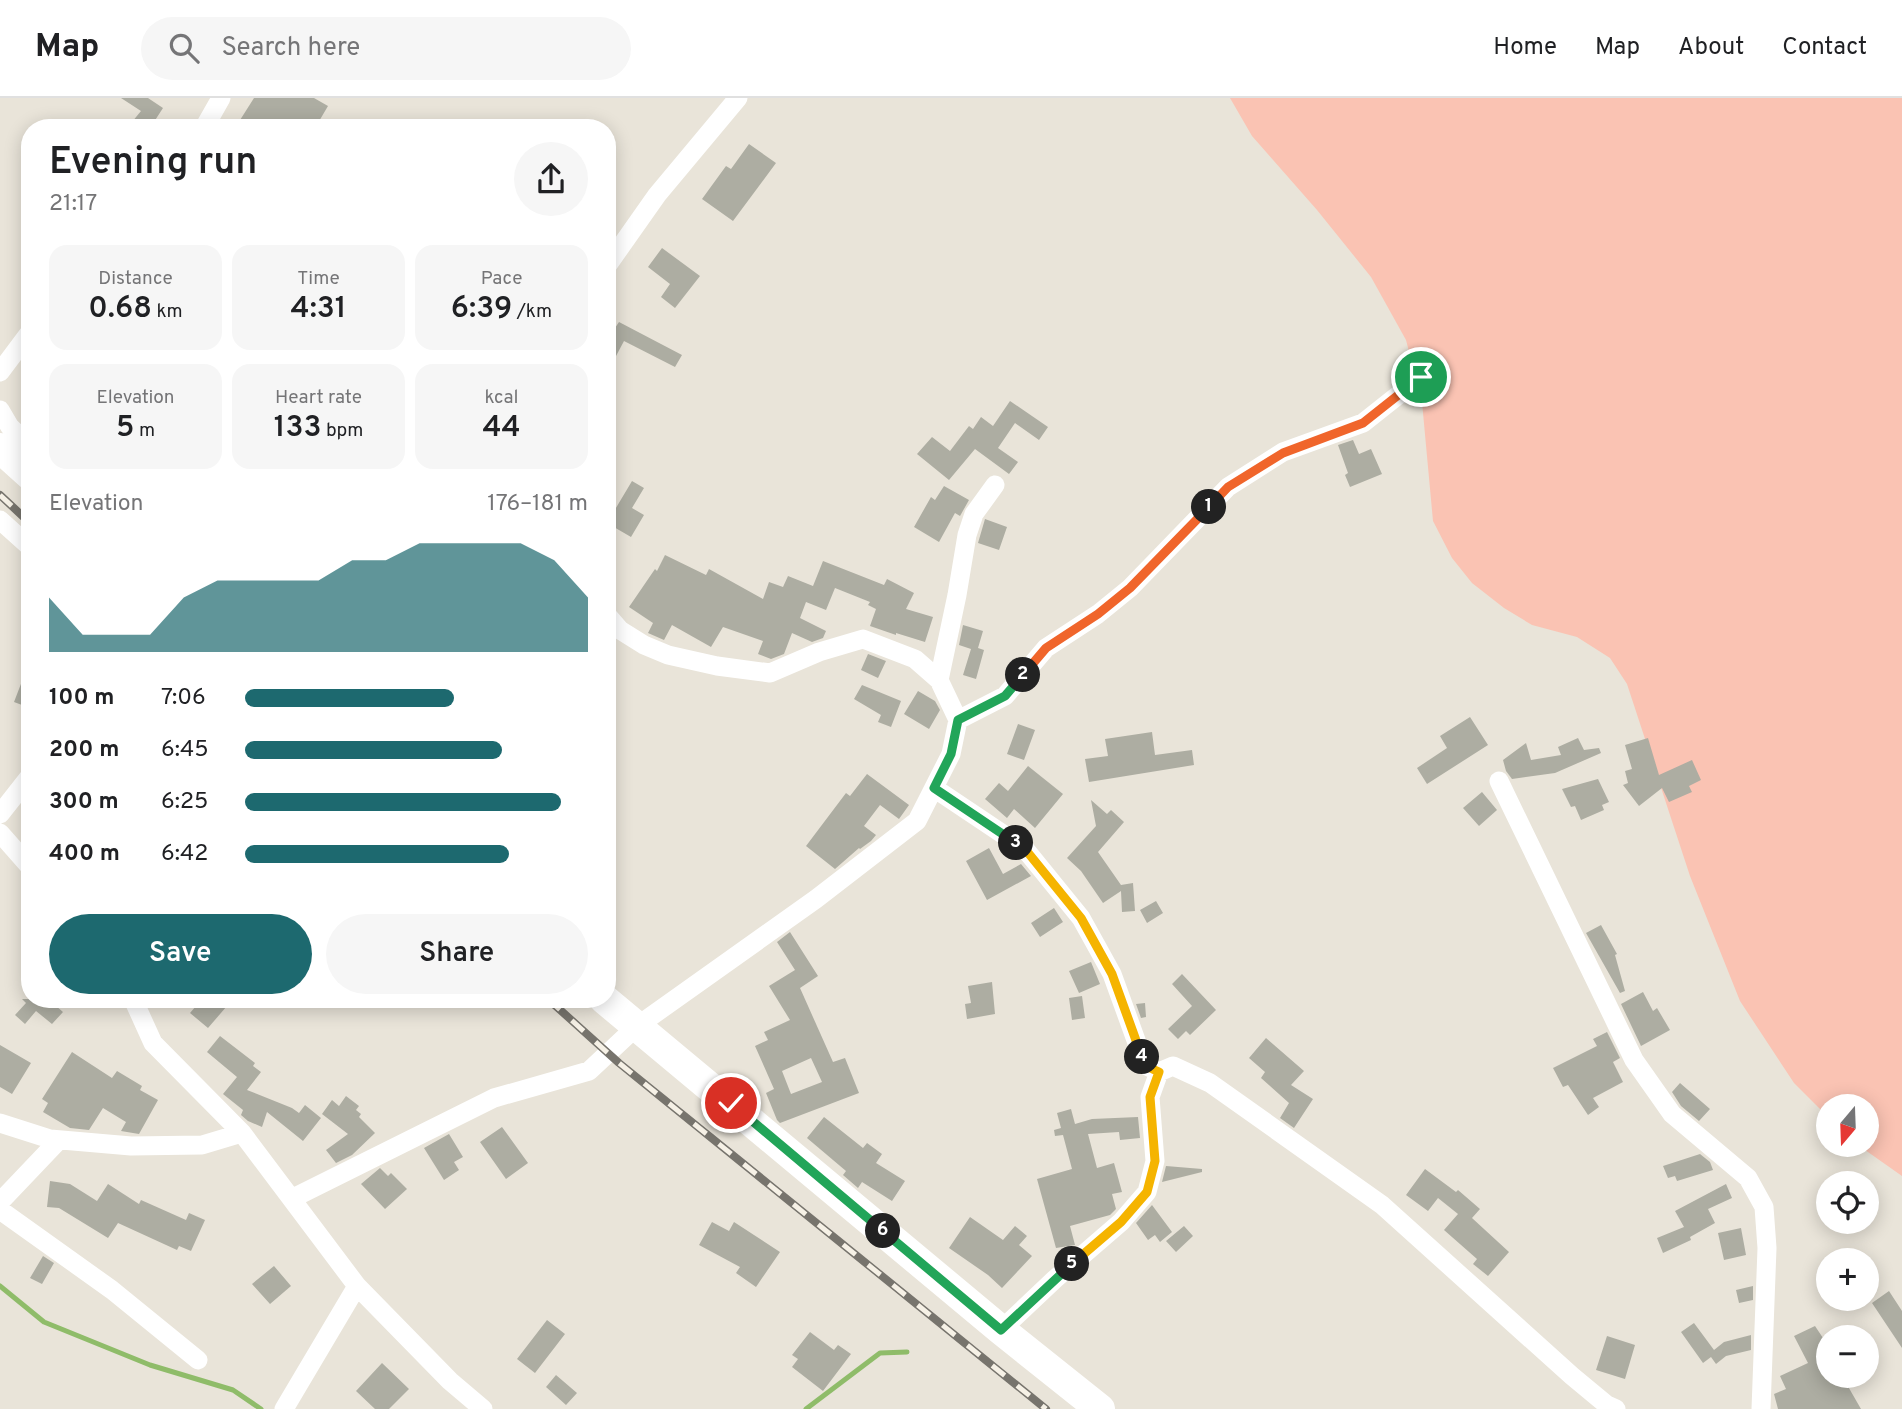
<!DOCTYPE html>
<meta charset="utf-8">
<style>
body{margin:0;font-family:Overpass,sans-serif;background:#f6f6f6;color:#202124;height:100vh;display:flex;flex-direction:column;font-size:26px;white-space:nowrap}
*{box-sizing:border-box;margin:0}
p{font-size:23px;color:#757577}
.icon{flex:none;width:38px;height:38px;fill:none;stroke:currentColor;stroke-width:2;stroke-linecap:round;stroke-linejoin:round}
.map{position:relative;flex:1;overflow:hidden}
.sheet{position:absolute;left:21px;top:21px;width:595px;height:889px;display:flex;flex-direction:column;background:#fff;border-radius:28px;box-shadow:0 4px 18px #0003}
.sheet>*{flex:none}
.needle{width:46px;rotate:199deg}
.controls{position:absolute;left:1816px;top:996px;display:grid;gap:14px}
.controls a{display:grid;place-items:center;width:63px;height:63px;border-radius:50%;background:#fff;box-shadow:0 4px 18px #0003;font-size:35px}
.pin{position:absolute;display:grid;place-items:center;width:60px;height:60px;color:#fff;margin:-30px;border:4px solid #fff;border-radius:50%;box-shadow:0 2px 7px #0007}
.km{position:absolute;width:35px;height:35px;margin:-18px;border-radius:50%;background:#222;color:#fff;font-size:19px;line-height:35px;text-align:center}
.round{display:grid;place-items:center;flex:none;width:74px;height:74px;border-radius:37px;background:#f6f6f6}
.headline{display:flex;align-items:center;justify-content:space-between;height:119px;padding:0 28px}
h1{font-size:38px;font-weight:600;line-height:52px}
.stats{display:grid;grid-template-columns:repeat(3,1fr);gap:10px;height:119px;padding:7px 28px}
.stats div{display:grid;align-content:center;border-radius:18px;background:#f6f6f6;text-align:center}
.stats b{font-size:30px;font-weight:600}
.stats small{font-size:19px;font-weight:400}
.stats p{font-size:19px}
.chart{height:196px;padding:14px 28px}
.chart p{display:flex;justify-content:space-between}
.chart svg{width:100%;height:126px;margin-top:7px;fill:#1d696f;opacity:.7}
.action{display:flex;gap:14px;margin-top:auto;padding:14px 28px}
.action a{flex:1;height:80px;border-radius:42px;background:#1d696f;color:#fff;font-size:28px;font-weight:600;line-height:80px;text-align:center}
.action a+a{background:#f6f6f6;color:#202124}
ul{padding:0 28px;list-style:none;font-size:23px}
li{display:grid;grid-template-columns:112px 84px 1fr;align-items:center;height:52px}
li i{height:18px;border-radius:9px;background:#1d696f}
header{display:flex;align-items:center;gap:42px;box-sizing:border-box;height:98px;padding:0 35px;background:#fff;border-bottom:2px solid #e0e0e0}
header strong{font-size:33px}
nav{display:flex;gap:38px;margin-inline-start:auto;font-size:24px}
.search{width:490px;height:63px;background:#f6f6f6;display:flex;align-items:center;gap:18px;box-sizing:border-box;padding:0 24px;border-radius:38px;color:#757577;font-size:26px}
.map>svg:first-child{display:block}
</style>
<header>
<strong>Map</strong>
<div class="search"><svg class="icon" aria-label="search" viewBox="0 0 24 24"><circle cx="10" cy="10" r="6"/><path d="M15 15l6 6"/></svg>Search here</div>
<nav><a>Home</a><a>Map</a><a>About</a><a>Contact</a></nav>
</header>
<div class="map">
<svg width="1902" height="1311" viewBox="0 0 1902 1311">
<rect width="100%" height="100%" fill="#e9e4d9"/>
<path fill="#fac3b3" d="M1230 0H1902V1078L1858 1047 1867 1046V1008H1829V1020L1794 985 1740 903 1690 778 1627 586 1610 560 1577 539 1532 527 1504 510 1472 485 1452 460 1433 423 1422 304 1406 242 1371 179 1317 112 1252 38Z"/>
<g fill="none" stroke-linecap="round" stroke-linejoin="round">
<path stroke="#8fbc69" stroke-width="5" d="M0 1188 44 1224 150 1267 233 1292 261 1311
M806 1311 880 1255 907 1254"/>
</g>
<path fill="#adada2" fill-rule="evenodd" d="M121 0H148L163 10 150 30H127L141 13Z
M254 0H314L328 8 315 30H235Z
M749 46 776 65 733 123 702 101 726 68 731 71Z
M662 150 700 178 675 210 661 199 670 186 648 169Z
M619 224 682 257 675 269 624 243 607 275V226L615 230Z
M1010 303 1048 329 1039 342 1015 325 998 350 1018 364 1009 376 975 351 949 382 917 356 932 339 950 353 969 328 973 331 981 319 993 328Z
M1353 342 1359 356 1371 351 1382 376 1350 389 1345 377 1348 375 1338 347Z
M632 383 644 390 632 410 644 417 631 439 607 425Z
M944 388 969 402 960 418 955 415 939 444 914 429 931 399 935 402Z
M985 421 1007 429 999 452 978 445Z
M665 457 706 477 709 471 763 501 769 484 783 489 788 478 813 488 823 463 884 487 887 481 914 495 906 511 933 519 925 544 896 535V537L870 528 876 511 868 507 870 504 835 490 826 512 806 504 800 520 826 533 823 540 812 544 792 535 784 556 771 561 758 556 763 543 723 529 711 549 672 527 664 542 648 535 653 525 629 509 655 471 657 473Z
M963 527 983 533 978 550 984 552 976 581 963 577 971 551 959 547Z
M868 556 886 563 878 580 861 572Z
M29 565 30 566V610L14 604Z
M862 587 901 603 891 629 878 624 881 617 854 601Z
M918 593 935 603 940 612 929 631 904 616Z
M1470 619 1488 647 1427 686 1417 670 1447 650 1440 638Z
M1018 626 1035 632 1024 662 1007 656Z
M1152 634 1155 657 1192 652 1194 667 1089 684 1085 661 1108 658 1105 641Z
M1578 640 1584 652 1599 650 1601 655 1555 675 1512 681 1506 673 1503 662 1526 645 1531 662 1561 657 1558 649Z
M1648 640 1659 677 1692 662 1701 682 1689 688 1692 694 1669 704 1662 690 1639 708 1623 687 1628 685 1625 673 1632 671 1625 647Z
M1028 668 1063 696 1035 730 1014 711 1007 720 985 701 999 685 1008 693Z
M867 676 909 707 899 721 880 707 864 728 876 737 871 743 860 751 859 750 835 771 806 748 846 695 850 698Z
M1598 681 1609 704 1602 707 1604 712 1581 722 1575 708 1571 709 1562 691Z
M1482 694 1497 712 1479 728 1463 710Z
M1091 702 1107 716 1111 712 1124 724 1098 754 1121 787 1133 785 1135 813 1122 814 1121 793 1103 805 1081 773 1067 760 1096 728Z
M989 750 1003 776 1021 766 1031 778 987 802 966 763Z
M1156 803 1163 815 1147 825 1140 812Z
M1054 810 1063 824 1040 839 1031 825Z
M1601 827 1617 856 1615 857 1625 893 1620 895 1586 835Z
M790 834 818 878 800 890 833 964 845 960 859 995 780 1025 777 1022 766 995 774 991 755 948 768 942 764 934 790 922 769 888 795 872 777 844ZM811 960 822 984 791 996 782 973Z
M1091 864 1100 886 1079 895 1069 873Z
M1182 876 1216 912 1190 937 1186 933 1178 941 1168 931 1192 908 1172 886Z
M992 884 995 916 967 921 965 906 971 905 968 888Z
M1643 894 1653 913 1657 910 1670 932 1641 948 1621 906Z
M1082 898 1085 920 1072 922 1069 900Z
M22 901H48L63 914 52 926 36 913 25 926 15 917 26 905Z
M202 901H233L208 930 190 915Z
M1145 905 1146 919 1141 920 1136 906Z
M1607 934 1620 960 1613 964 1623 984 1593 1000 1599 1009 1588 1017 1568 987 1563 989 1553 970 1597 948 1593 941Z
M220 938 255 965 253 968 261 974 247 992 292 1010 299 1015 305 1007 321 1020 303 1043 267 1014 262 1029 248 1023 241 1017 243 1012 223 996 237 979 207 954Z
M1266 940 1304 973 1291 987 1313 1001 1294 1030 1280 1020 1289 1005 1261 980 1265 974 1249 960Z
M0 947 31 965 12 996 0 989Z
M72 954 112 980 117 973 142 988 140 992 158 1002 139 1036 121 1033 126 1024 103 1010 89 1032 70 1030 43 1014 48 1005 42 1001Z
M1680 985 1710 1011 1699 1023 1681 1008 1672 994Z
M346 998 359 1008 356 1012 361 1016 359 1019 375 1035 352 1057 336 1065 326 1052 348 1036 322 1016 332 1002 339 1008Z
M1071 1011 1075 1026 1092 1021 1138 1019 1140 1040 1120 1042 1119 1034 1088 1036 1097 1070 1114 1065 1122 1094 1112 1096 1116 1111 1110 1117 1070 1128 1075 1147 1056 1150 1037 1081 1072 1071 1063 1037 1055 1038 1054 1032 1061 1030 1057 1015Z
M824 1019 863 1050 867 1045 882 1056 876 1065 905 1083 892 1103 862 1084 858 1090 843 1077 846 1073 807 1040Z
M502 1029 528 1065 506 1081 480 1044Z
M449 1036 463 1059 454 1064 459 1072 444 1082 424 1050Z
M1700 1056 1710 1064 1713 1072 1677 1083 1675 1078 1668 1080 1663 1068Z
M1166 1068 1202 1071V1074L1162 1084Z
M380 1070 388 1078 391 1075 407 1091 385 1111 361 1086Z
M1425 1071 1456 1094 1458 1092 1480 1111 1472 1120 1509 1154 1488 1178 1473 1166 1477 1161 1444 1132 1458 1116 1438 1100 1428 1113 1406 1097Z
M50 1083 70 1086 97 1103 108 1086 139 1106 141 1102 186 1122 189 1115 205 1122 191 1153 179 1148 177 1152 118 1125 108 1140 59 1110 47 1109Z
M1726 1086 1732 1100 1708 1111 1715 1125 1690 1139 1691 1142 1663 1155 1657 1140 1684 1129 1675 1113Z
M1152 1107 1172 1134 1160 1144 1155 1137 1148 1142 1136 1125Z
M970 1119 1003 1142 1015 1128 1027 1138 1019 1147 1032 1158 1002 1190 988 1177 949 1150Z
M712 1124 729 1133 734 1124 780 1154 756 1189 736 1175 740 1169 699 1147Z
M1184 1128 1193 1138 1176 1154 1166 1143Z
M1741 1130 1746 1157 1724 1162 1718 1135Z
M43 1158 54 1165 42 1186 30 1180Z
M274 1168 291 1188 270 1206 252 1186Z
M1753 1188V1202L1739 1205 1736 1192Z
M1889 1193 1902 1213V1250L1872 1205Z
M547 1222 565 1236 535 1275 517 1261Z
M1694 1225 1714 1252 1724 1244 1751 1237V1252L1726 1258 1716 1266 1711 1259 1703 1265 1681 1234Z
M1815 1228 1829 1249V1278H1842L1861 1311H1778L1774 1296 1786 1291 1780 1278 1808 1265 1794 1238Z
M810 1234 834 1252 838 1247 851 1256 823 1293 792 1269 798 1261 792 1257Z
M1607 1238 1635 1247 1625 1281 1596 1272Z
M382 1265 409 1291 389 1311H375L356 1293Z
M556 1277 577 1295 566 1307 546 1289Z"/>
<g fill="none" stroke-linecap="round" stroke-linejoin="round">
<path stroke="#fff" stroke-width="19" d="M204 30 221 0
M607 168 657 97 738 0
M0 274 30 234
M0 312 10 329 30 348
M0 422 30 449
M939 582 957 497 967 437 974 416 995 387
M958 622 1005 598 1046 550 1098 516 1130 490 1228 389 1283 354 1363 325 1421 279
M1499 683 1634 962 1672 1016 1748 1080 1764 1109 1767 1150 1761 1311
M934 690 1025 751 1081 820 1112 876 1145 967 1159 974
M0 716 30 678
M0 735 30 769
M133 901 153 945 242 1035 357 1188 450 1283 483 1311
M0 1025 50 1041 131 1048 202 1047 242 1035
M293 1100 494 1000 589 973 636 929 816 801 917 723 951 656 958 622 939 582 915 561 863 541 819 554 770 575 717 568 668 557 644 547 620 532 607 517
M0 1104 59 1042
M0 1112 112 1192 198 1262
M1001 1232 1055 1181 1121 1124 1147 1094 1155 1063 1150 999 1159 974 1173 968 1210 985 1382 1107 1572 1278 1607 1307 1616 1311
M284 1311 357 1188"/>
<path stroke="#fff" stroke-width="30" d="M0 350 30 377
M604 901 1001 1232 1100 1311"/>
<g stroke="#77746d" stroke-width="8">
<path id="rail" d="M0 397 30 425
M548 901 619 965 1046 1311"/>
</g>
<use href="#rail" stroke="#f6f1e6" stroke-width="5" stroke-dasharray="16" stroke-linecap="butt"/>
</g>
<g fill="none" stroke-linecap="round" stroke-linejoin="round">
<g stroke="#fff" stroke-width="14">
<path id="split-1" d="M1209 409 1228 389 1283 355 1363 325 1421 279"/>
</g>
<g stroke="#fff" stroke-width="14">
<path id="split-2" d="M1023 577 1046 550 1098 516 1130 490 1209 409"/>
</g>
<g stroke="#fff" stroke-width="14">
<path id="split-3" d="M1016 745 934 690 951 656 958 622 1005 598 1023 577"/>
</g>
<g stroke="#fff" stroke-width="14">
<path id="split-4" d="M1016 745 1025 751 1081 820 1112 876 1142 959"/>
</g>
<g stroke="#fff" stroke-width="14">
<path id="split-5" d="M1072 1166 1121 1124 1147 1094 1155 1063 1150 999 1159 974 1144 967 1142 959"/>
</g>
<g stroke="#fff" stroke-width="14">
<path id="split-6" d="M883 1133 1001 1232 1072 1166"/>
</g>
<g stroke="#fff" stroke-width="14">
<path id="split-7" d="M731 1005 883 1133"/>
</g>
<use href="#split-1" stroke="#f0652b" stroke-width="9"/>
<use href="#split-2" stroke="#f0652b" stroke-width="9"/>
<use href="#split-3" stroke="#22a559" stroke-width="9"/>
<use href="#split-4" stroke="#f5b400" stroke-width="9"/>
<use href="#split-5" stroke="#f5b400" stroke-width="9"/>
<use href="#split-6" stroke="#22a559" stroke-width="9"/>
<use href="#split-7" stroke="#22a559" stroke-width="9"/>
</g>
</svg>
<div class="controls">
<a><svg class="needle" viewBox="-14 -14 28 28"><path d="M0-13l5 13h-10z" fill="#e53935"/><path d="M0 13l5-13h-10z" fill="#757577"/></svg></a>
<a><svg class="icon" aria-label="locate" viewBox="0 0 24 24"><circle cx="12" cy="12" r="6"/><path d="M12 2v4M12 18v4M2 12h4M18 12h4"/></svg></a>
<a>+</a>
<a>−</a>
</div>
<div class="pin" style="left:1421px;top:279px;background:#1e9e55"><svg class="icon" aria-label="arrive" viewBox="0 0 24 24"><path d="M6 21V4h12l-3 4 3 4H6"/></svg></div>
<div class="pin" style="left:731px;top:1005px;background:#d93025"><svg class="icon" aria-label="check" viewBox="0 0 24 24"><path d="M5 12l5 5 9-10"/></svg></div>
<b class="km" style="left:1209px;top:409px">1</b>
<b class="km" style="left:1023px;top:577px">2</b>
<b class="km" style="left:1016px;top:745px">3</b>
<b class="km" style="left:1142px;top:959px">4</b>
<b class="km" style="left:1072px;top:1166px">5</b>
<b class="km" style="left:883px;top:1133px">6</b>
<section class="sheet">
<div class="headline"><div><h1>Evening run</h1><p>21:17</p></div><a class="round"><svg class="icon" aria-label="share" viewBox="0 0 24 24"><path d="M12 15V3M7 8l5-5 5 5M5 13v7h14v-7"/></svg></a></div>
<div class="stats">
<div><p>Distance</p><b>0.68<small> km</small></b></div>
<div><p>Time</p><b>4:31</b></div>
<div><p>Pace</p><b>6:39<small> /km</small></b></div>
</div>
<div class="stats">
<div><p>Elevation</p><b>5<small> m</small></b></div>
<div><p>Heart rate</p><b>133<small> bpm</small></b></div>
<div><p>kcal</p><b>44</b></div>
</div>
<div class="chart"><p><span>Elevation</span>176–181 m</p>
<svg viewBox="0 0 160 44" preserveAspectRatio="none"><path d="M0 44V25L10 38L20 38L30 38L40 25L50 19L60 19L70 19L80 19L90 12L100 12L110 6L120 6L130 6L140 6L150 12L160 25V44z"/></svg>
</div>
<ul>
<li><b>100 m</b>7:06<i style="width:61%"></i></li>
<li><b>200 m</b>6:45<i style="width:75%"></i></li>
<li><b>300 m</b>6:25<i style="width:92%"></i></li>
<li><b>400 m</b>6:42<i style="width:77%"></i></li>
</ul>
<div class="action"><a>Save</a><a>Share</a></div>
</section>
</div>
